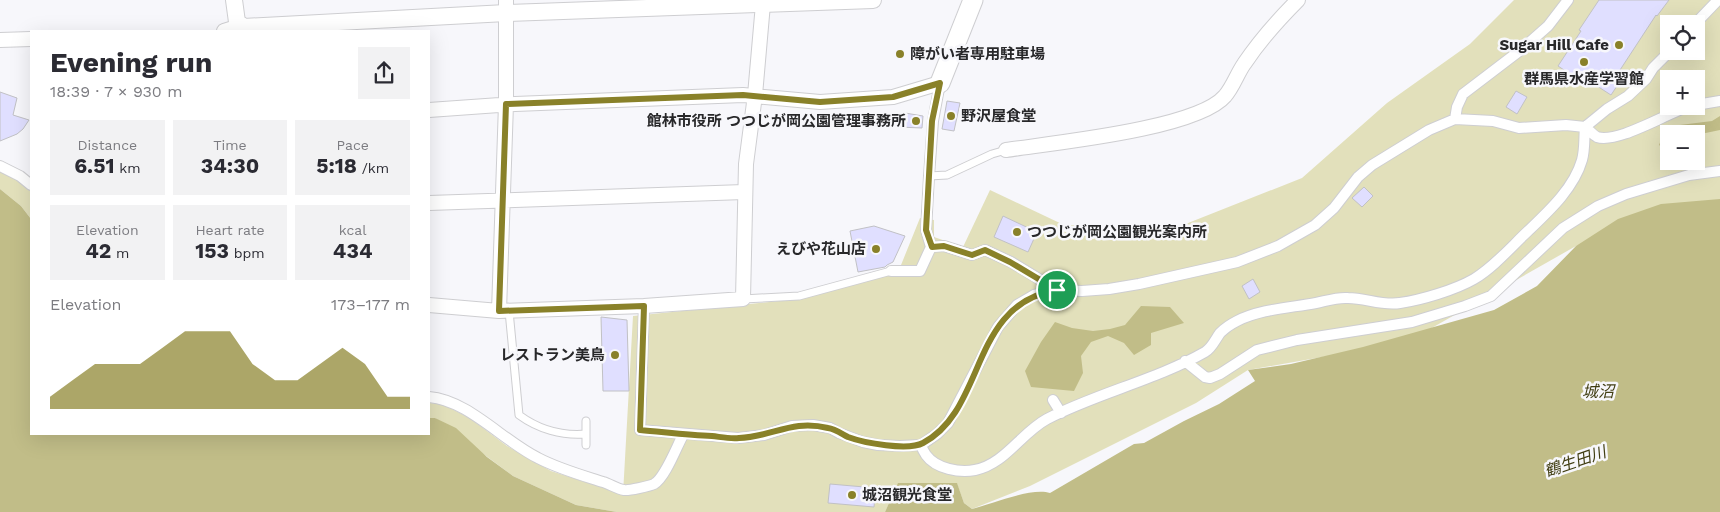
<!DOCTYPE html>
<meta charset="utf-8">
<style>
body{margin:0;font-family:"Work Sans","Noto Sans JP",sans-serif;background:#f2f2f3;color:#2b2b33;height:100vh;display:flex;flex-direction:column;font-size:19px;white-space:nowrap}
*{box-sizing:border-box;margin:0}
p{font-size:16px;color:#7c7c81}
.icon{flex:none;width:28px;height:28px;fill:none;stroke:currentColor;stroke-width:2;stroke-linecap:round;stroke-linejoin:round}
.map{position:relative;flex:1;overflow:hidden}
.details{position:absolute;left:30px;top:30px;width:400px;height:405px;display:flex;flex-direction:column;background:#fff;border-radius:0px;box-shadow:0 5px 20px #0002}
.details>*{flex:none}
.fabs{position:absolute;left:1660px;top:15px;display:grid;gap:10px}
.fabs a{display:grid;place-items:center;width:45px;height:45px;border-radius:0px;background:#fff;box-shadow:0 5px 20px #0002;font-size:25px}
.pin{position:absolute;display:grid;place-items:center;width:42px;height:42px;color:#fff;margin:-21px;border:2px solid #fff;border-radius:50%;box-shadow:0 1px 5px #0007}
.round{display:grid;place-items:center;flex:none;width:52px;height:52px;border-radius:0px;background:#f2f2f3}
.headline{display:flex;align-items:center;justify-content:space-between;height:85px;padding:0 20px}
h1{font-size:28px;font-weight:700;line-height:38px}
.stats{display:grid;grid-template-columns:repeat(3,1fr);gap:8px;height:85px;padding:5px 20px}
.stats div{display:grid;align-content:center;border-radius:0px;background:#f2f2f3;text-align:center}
.stats b{font-size:21px;font-weight:700}
.stats small{font-size:14px;font-weight:400}
.stats p{font-size:14px}
.chart{height:140px;padding:10px 20px}
.chart p{display:flex;justify-content:space-between}
.chart svg{width:100%;height:90px;margin-top:5px;fill:#898129;opacity:.7}
.map>svg:first-child{display:block}
</style>
<div class="map">
<svg width="1720" height="512" viewBox="0 0 1720 512">
<rect width="100%" height="100%" fill="#f7f7fb"/>
<path fill="#e2e0bb" fill-rule="evenodd" d="M1514 0H1720V208L1576 246 1407 342 1248 370 1196 403 1030 486 972 509 964 503 957 484 954 483H899L885 512H617L576 505 513 476 435 418H429V403L443 404 471 419 507 446 551 471 623 494 633 316 798 299 899 270 920 218 934 220V237L963 247 990 190 1064 225 1178 227 1302 178 1387 103 1470 44ZM1669 24H1696V51H1669ZM1669 79H1696V106H1669ZM1669 134H1696V161H1669Z
M0 171 15 178 31 190V219L21 206 0 189Z"/>
<path fill="#c1bd88" d="M1720 116V130L1696 135V134H1669V152L1659 145 1664 133 1680 125 1712 121Z
M0 189 21 206 31 219V434H429V418H435L456 428 487 457 513 476 576 505 617 512H0Z
M1720 199V512H885L898 483H957L964 503 972 509C991 504 1032 487 1050 493L1134 444 1144 443 1184 421 1219 404 1255 381 1248 370 1291 364 1363 347 1494 310 1537 286 1576 246 1618 219 1661 204Z
M1141 306 1170 307 1184 323 1151 333V345L1134 355 1124 343 1108 336 1091 342 1081 356 1083 373 1074 391 1031 387 1025 371 1041 342 1055 322 1072 328 1093 331 1110 329 1125 325Z"/>
<path fill="#e0dfff" stroke="#c1c1c5" d="M1599 0H1669L1657 16 1656 15 1620 70 1625 74 1611 95 1597 86H1588L1558 66 1581 31 1579 30Z
M1516 91 1527 97 1517 114 1506 107Z
M0 92 17 98 13 115 29 120 23 129 17 134 0 141Z
M947 101 960 103 954 131 942 129Z
M905 113 923 116 922 128 898 127 899 117H905Z
M1364 187 1373 196 1362 207 1352 198Z
M1003 216 1037 232 1028 252 994 237Z
M874 226 905 236 893 262 887 265 885 267 858 272 850 231Z
M1253 279 1260 292 1249 299 1242 286Z
M601 317 627 320 629 391H603Z
M830 484 876 488 874 507 828 503Z"/>
<g fill="none" stroke-linecap="round" stroke-linejoin="round">
<g stroke="#ceced1" stroke-width="9">
<path id="service" d="M929 176 947 175 992 154 1006 150
M743 299 799 296 891 271
M509 311 519 415C538 429 562 436 586 434
M586 421V445"/>
</g>
<g stroke="#ceced1" stroke-width="12">
<path id="pedestrian" d="M1695 24 1718 0
M1696 105 1720 101
M1455 119 1457 107 1463 94 1522 49 1548 26 1568 0
M1585 127C1589 130 1593 135 1597 137 1618 144 1668 112 1691 106
M0 166 20 176 31 185
M931 247 944 246 972 255 985 250 1011 262 1057 290
M891 271H920L931 247 926 230 929 176 933 121 940 83
M644 306 640 430 738 438 764 435 792 426 813 425 830 428 839 433 863 442 878 445 900 446 921 445 937 434 948 423 998 327 1017 305 1034 295 1057 290 1082 291 1109 289 1139 284 1237 262 1278 246 1315 225 1334 208 1358 177 1372 165 1429 130 1455 119 1493 121 1519 128 1566 125 1585 127 1607 109 1628 96 1646 79 1653 68 1670 51
M1185 361 1205 377 1210 378 1220 374 1257 350 1297 340 1412 322 1465 306 1491 296 1563 228 1598 206 1626 194 1689 175 1720 171
M429 397C468 400 503 441 538 458 559 469 581 475 603 482 610 484 617 489 624 490 628 491 650 486 654 484 665 478 677 446 683 435
M1053 400 1061 413
M921 445C922 448 924 452 926 455 936 469 960 473 975 470 1005 464 1021 433 1047 419 1097 393 1156 380 1205 352 1212 348 1215 340 1220 333 1224 329 1231 324 1237 321 1261 309 1289 308 1316 303 1326 301 1337 297 1348 298 1366 298 1382 306 1400 303 1421 300 1455 290 1474 279 1494 267 1511 247 1528 231 1549 211 1574 188 1582 160 1585 150 1584 137 1585 127"/>
</g>
<g stroke="#ceced1" stroke-width="16">
<path id="minor" d="M224 31 240 26
M0 40 31 39
M429 110 515 104 743 95 820 102 893 97 940 83
M1006 150C1052 143 1197 129 1225 96 1233 87 1237 74 1244 64 1260 40 1278 20 1298 0
M429 203 744 192
M429 305 499 311 644 306 743 299 746 164 755 95 763 4
M499 311 506 104V0"/>
</g>
<g stroke="#ceced1" stroke-width="18">
<path id="tertiary" d="M234 0 237 22 244 27 506 13 873 0"/>
</g>
<g stroke="#ceced1" stroke-width="21">
<path id="secondary" d="M940 83 973 0"/>
</g>
<use href="#service" stroke="#fff" stroke-width="7"/>
<use href="#pedestrian" stroke="#fff" stroke-width="10"/>
<use href="#minor" stroke="#fff" stroke-width="14"/>
<use href="#tertiary" stroke="#fff" stroke-width="16"/>
<use href="#secondary" stroke="#fff" stroke-width="19"/>
</g>
<g fill="none" stroke-linecap="round" stroke-linejoin="round">
<g stroke="#fff" stroke-width="10">
<path id="route" d="M940 83 932 121 926 230 932 247 944 246 972 255 985 250 1010 262 1057 290C969 304 987 409 923 443 908 451 864 443 848 437 842 434 835 429 828 428 791 419 773 437 739 438 730 439 721 437 712 436 688 435 664 432 640 430L644 306 499 311 506 104 743 95 820 102 893 97Z"/>
</g>
<use href="#route" stroke="#898129" stroke-width="6"/>
</g>
<g fill="#898129" stroke="#f7f7fb" stroke-width="2">
<circle cx="1619" cy="45" r="5"/>
<circle cx="900" cy="54" r="5"/>
<circle cx="1584" cy="62" r="5"/>
<circle cx="951" cy="116" r="5"/>
<circle cx="916" cy="121" r="5"/>
<circle cx="1017" cy="232" r="5"/>
<circle cx="876" cy="249" r="5"/>
<circle cx="615" cy="355" r="5"/>
<circle cx="852" cy="495" r="5"/>
</g>
<g text-anchor="middle" stroke-width="5" stroke-linejoin="round" paint-order="stroke">
<g font-size="15" font-weight="bold" fill="#28282a" stroke="#f7f7fb" text-anchor="end">
<text x="1609" y="50">Sugar Hill Cafe</text>
<text x="910" y="59" text-anchor="start">障がい者専用駐車場</text>
<text x="1584" y="84" text-anchor="middle">群馬県水産学習館</text>
<text x="961" y="121" text-anchor="start">野沢屋食堂</text>
<text x="906" y="126">館林市役所 つつじが岡公園管理事務所</text>
<text x="1027" y="237" text-anchor="start">つつじが岡公園観光案内所</text>
<text x="866" y="254">えびや花山店</text>
<text x="605" y="360">レストラン美鳥</text>
<text x="862" y="500" text-anchor="start">城沼観光食堂</text>
</g>
<g font-size="16" font-style="italic" fill="#413e13" stroke="#f7f7fb">
<text x="1598" y="397">城沼</text>
<text transform="translate(1575 461) rotate(-19)" y="6">鶴生田川</text>
</g>
</g>
</svg>
<div class="fabs">
<a><svg class="icon" aria-label="locate" viewBox="0 0 24 24"><circle cx="12" cy="12" r="6"/><path d="M12 2v4M12 18v4M2 12h4M18 12h4"/></svg></a>
<a>+</a>
<a>−</a>
</div>
<div class="pin" style="left:1057px;top:290px;background:#1e9e55"><svg class="icon" aria-label="arrive" viewBox="0 0 24 24"><path d="M6 21V4h12l-3 4 3 4H6"/></svg></div>
<section class="details">
<div class="headline"><div><h1>Evening run</h1><p>18:39 · 7 × 930 m</p></div><a class="round"><svg class="icon" aria-label="share" viewBox="0 0 24 24"><path d="M12 15V3M7 8l5-5 5 5M5 13v7h14v-7"/></svg></a></div>
<div class="stats">
<div><p>Distance</p><b>6.51<small> km</small></b></div>
<div><p>Time</p><b>34:30</b></div>
<div><p>Pace</p><b>5:18<small> /km</small></b></div>
</div>
<div class="stats">
<div><p>Elevation</p><b>42<small> m</small></b></div>
<div><p>Heart rate</p><b>153<small> bpm</small></b></div>
<div><p>kcal</p><b>434</b></div>
</div>
<div class="chart"><p><span>Elevation</span>173–177 m</p>
<svg viewBox="0 0 160 44" preserveAspectRatio="none"><path d="M0 44V38L10 30L20 22L30 22L40 22L50 14L60 6L70 6L80 6L90 22L100 30L110 30L120 22L130 14L140 22L150 38L160 38V44z"/></svg>
</div>
</section>
</div>
